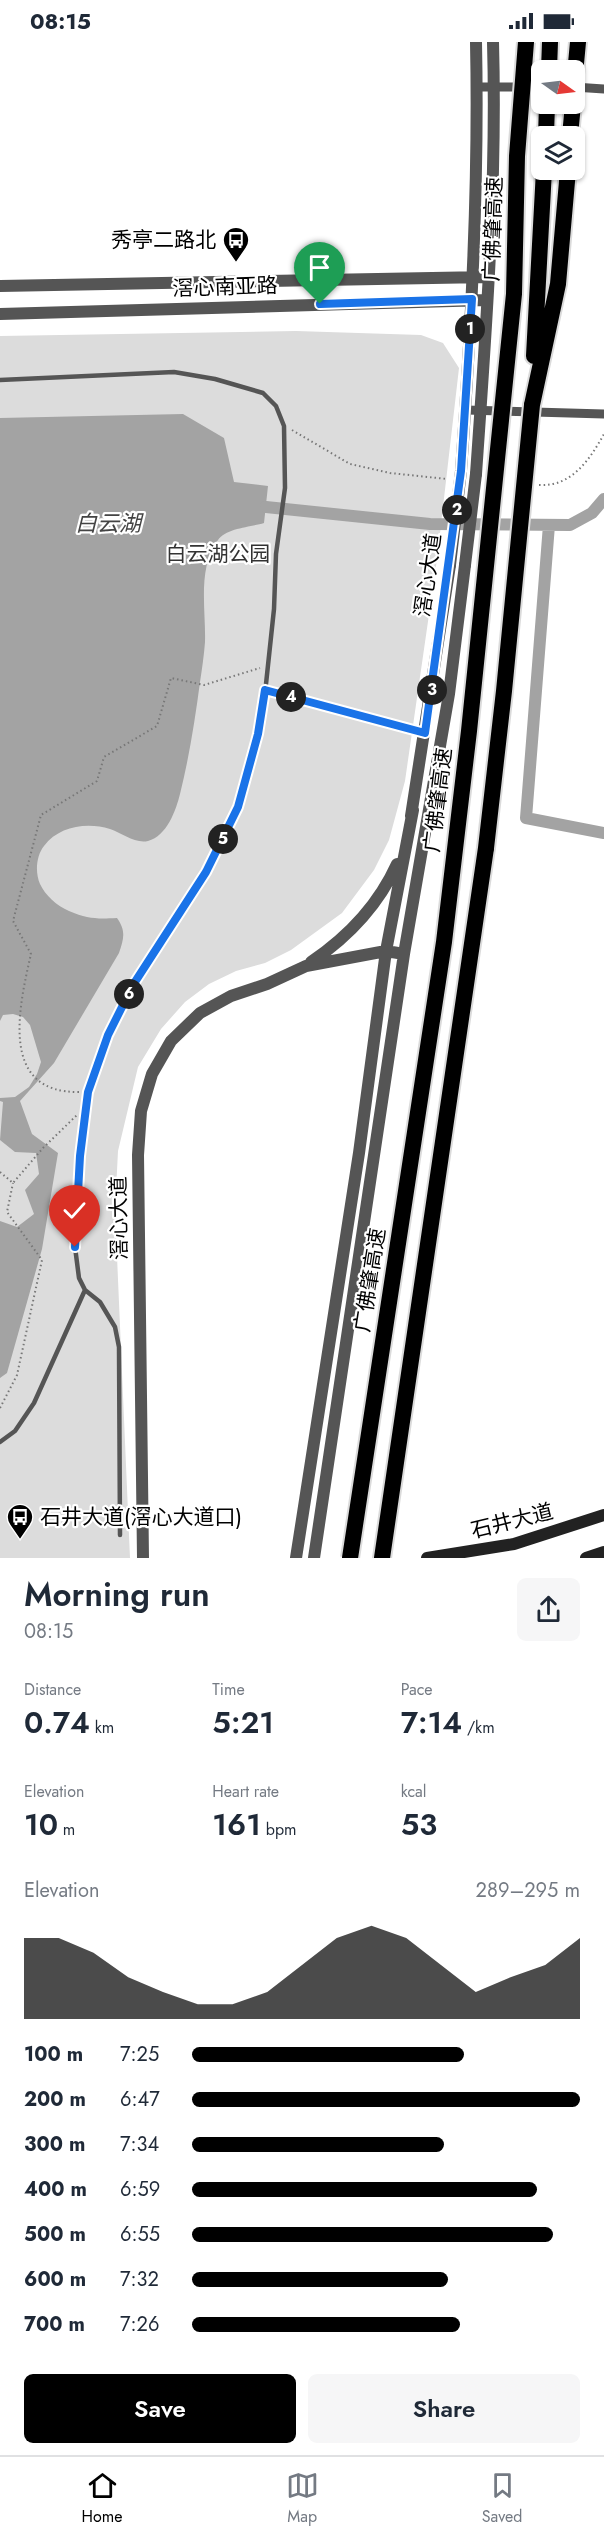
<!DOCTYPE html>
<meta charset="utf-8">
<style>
body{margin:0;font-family:Jost,"Noto Sans SC",sans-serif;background:#f6f6f7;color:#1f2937;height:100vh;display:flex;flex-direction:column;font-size:22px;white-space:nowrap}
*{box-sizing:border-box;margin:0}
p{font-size:20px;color:#747a83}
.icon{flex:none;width:33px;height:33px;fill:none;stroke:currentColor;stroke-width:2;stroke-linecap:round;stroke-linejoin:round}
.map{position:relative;height:1516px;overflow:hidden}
.drawer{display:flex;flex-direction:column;background:#fff;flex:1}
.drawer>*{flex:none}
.needle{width:39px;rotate:104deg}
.controls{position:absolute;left:531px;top:18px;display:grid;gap:12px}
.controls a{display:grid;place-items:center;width:54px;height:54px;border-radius:9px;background:#fff;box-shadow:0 2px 4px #0004;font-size:30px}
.pin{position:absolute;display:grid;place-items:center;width:51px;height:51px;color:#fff;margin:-62px -26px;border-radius:50% 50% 50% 0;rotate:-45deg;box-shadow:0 0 6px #0007}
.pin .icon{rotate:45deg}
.km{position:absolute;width:30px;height:30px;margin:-15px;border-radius:50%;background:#222;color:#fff;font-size:16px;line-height:30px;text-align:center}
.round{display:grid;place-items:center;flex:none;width:63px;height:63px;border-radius:9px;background:#f6f6f7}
.summary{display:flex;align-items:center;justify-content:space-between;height:102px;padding:0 24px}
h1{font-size:33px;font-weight:600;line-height:45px}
.metrics{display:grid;grid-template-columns:repeat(3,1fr);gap:9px;height:102px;padding:6px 24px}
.metrics div{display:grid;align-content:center}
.metrics b{font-size:30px;font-weight:600}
.metrics small{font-size:16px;font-weight:400}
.metrics p{font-size:16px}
.chart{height:168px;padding:12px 24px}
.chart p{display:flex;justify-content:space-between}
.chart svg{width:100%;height:108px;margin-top:6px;fill:#000;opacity:.7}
.primary-button{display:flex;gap:12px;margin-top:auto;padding:12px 24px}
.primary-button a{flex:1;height:69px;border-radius:9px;background:#000;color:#fff;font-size:24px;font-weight:600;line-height:69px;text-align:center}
.primary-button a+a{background:#f6f6f7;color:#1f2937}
ul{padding:0 24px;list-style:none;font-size:20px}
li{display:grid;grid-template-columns:96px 72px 1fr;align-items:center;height:45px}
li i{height:15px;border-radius:8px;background:#000}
.status{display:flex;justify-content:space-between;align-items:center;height:42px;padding:0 30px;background:#fff;direction:ltr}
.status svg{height:16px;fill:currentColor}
.tab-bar{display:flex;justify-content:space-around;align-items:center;height:84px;border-top:2px solid #e0e1e3;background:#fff;font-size:16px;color:#747a83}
.tab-bar a{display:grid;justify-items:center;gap:3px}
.tab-bar .current{color:#000}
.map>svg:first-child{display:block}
</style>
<div class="status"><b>08:15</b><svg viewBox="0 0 49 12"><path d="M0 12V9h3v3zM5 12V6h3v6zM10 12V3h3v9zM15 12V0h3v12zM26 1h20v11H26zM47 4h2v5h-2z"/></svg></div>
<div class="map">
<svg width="604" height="1516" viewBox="0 0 604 1516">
<rect width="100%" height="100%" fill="#fff"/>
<path fill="#dcdcdc" d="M296 289 421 293 443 301 459 326 437 517 405 739 389 798 374 828 342 871 291 908 265 921 236 929 209 942 185 960 161 987 138 1025 118 1109 115 1168 130 1516H0V294Z"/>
<path fill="#a3a3a3" d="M183 372 224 396 234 440 268 444 264 481C251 485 226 486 218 498 197 526 206 568 205 600 204 613 202 627 200 640 195 678 189 716 180 752 176 768 167 794 148 799 135 802 122 791 110 787 87 780 59 784 44 804 36 814 35 831 40 842 45 853 57 864 69 869 88 877 97 877 117 876 126 889 124 896 119 911L54 1021 20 1059 32 1092 58 1111 42 1207 7 1331 0 1336V1179L17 1185 34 1172 25 1148 39 1132 36 1111 15 1110 0 1098 3 1060 0 1059V1056L15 1055 29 1045 37 1032 41 1020 30 983 23 975 13 972 3 973 0 979V376Z"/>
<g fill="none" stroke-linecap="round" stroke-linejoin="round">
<path stroke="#a3a3a3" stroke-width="12" d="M266 465 430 482 570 483 592 471 604 457
M549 483 526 776 604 791"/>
<g stroke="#dbdbdb" stroke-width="20">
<path id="motorway" d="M549 28 550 0
M574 43 578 0
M546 94 547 62
M570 94 573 62
M534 314 544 128
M532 363 558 242 568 128
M382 1516 486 806"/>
</g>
<path stroke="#777" stroke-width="2" stroke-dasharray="1.5 3" stroke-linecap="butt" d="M292 388 350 422 390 431 447 437
M539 443C572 445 590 417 604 392
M79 1050C0 1051 18 968 31 912L13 879 41 773 97 739 104 715 157 684 171 636 204 643 260 626
M0 1130 13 1141 43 1106 77 1073
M0 1366 17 1333 42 1218 7 1170 13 1141"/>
<path stroke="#555" stroke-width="4.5" d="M0 338 174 330 215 337 263 351 276 364 284 384 285 446 276 512 274 567 266 642 258 692 238 765 206 830 133 943 108 993 88 1049 80 1114 75 1205 79 1236 85 1248 100 1260 115 1285 119 1305 120 1493
M265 648 423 690
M0 1400 15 1389 34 1361 85 1248"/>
<path stroke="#555" stroke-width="9" d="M477 45H542
M574 45 604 47
M466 368 604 372"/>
<path stroke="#555" stroke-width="12" d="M0 244 487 235
M0 272 487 258
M461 429C471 286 479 143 476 0
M476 432C486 289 497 144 493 0
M411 774 450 523
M311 920C348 895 378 864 397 822
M143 1516 138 1113 141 1069 152 1032 171 999 200 971 231 954 267 942 306 924 386 909 404 912
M296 1516 359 1111 386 909 413 768
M314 1516 404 912 449 652 465 523"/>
<path stroke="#222" stroke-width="12" d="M427 1516 514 1502 604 1473
M586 1516 604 1510"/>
<use href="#motorway" stroke="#000" stroke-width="16"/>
<g stroke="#dbdbdb" stroke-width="20" stroke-linecap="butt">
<path id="motorway-bridge" d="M486 806 504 649 532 363
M350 1516 444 900 469 689 514 252 517 114 526 0"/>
</g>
<path stroke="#555" stroke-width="12" d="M450 523 461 429
M465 523 476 432"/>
<use href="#motorway-bridge" stroke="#000" stroke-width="16"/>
</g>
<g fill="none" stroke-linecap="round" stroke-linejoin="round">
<g stroke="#fff" stroke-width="12">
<path id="route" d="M75 1205 80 1114 88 1050 108 993 133 943 206 830 238 765 258 692 265 648 425 691 461 429 472 257 320 262"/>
</g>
<use href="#route" stroke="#1a73e8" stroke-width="8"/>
</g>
<defs>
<g id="bus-pin" transform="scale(1.35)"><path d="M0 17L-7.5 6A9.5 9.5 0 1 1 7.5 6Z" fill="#000" stroke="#fff"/><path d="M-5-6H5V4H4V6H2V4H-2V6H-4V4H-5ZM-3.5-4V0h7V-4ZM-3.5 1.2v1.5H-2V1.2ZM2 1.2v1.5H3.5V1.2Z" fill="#fff"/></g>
</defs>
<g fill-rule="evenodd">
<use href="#bus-pin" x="236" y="198"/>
<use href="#bus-pin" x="20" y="1475"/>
</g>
<g text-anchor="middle" stroke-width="4.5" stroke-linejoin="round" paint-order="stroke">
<g font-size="21" fill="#000" stroke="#fff">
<text transform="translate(493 187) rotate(-88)" y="7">广佛肇高速</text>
<text transform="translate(225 245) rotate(-2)" y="7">滘心南亚路</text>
<text transform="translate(428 533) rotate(-82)" y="7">滘心大道</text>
<text transform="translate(438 758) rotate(-83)" y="7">广佛肇高速</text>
<text transform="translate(119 1176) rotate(-91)" y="7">滘心大道</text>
<text transform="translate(370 1238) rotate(-81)" y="7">广佛肇高速</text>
<text transform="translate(512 1479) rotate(-14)" y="7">石井大道</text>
</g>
<g font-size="21" fill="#000" stroke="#fff" text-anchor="end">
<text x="216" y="205">秀亭二路北</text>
<text x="40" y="1482" text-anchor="start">石井大道(滘心大道口)</text>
</g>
<g font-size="21" fill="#333" stroke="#fff">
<text x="218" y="519">白云湖公园</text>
</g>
<g font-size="22" font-style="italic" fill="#444" stroke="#fff">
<text x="108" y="489">白云湖</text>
</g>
</g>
</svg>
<div class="controls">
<a><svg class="needle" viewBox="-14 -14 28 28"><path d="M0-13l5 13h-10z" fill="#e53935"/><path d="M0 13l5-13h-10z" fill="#747a83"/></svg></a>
<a><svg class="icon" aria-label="layers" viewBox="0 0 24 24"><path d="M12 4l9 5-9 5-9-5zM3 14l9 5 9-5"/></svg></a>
</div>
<div class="pin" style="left:320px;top:262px;background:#1e9e55"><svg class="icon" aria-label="arrive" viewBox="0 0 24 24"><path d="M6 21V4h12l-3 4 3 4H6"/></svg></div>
<div class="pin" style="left:75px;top:1205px;background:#d93025"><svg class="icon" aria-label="check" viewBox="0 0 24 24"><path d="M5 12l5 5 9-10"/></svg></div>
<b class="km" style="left:470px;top:287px">1</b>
<b class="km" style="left:457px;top:468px">2</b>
<b class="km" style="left:432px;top:648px">3</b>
<b class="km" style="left:291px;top:655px">4</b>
<b class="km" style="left:223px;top:797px">5</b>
<b class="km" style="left:129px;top:952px">6</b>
</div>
<section class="drawer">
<div class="summary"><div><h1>Morning run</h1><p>08:15</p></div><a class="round"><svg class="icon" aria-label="share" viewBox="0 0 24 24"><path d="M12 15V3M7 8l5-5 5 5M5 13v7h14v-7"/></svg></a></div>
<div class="metrics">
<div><p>Distance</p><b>0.74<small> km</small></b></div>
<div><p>Time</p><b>5:21</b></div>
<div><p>Pace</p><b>7:14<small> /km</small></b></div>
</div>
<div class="metrics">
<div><p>Elevation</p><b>10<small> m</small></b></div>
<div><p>Heart rate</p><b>161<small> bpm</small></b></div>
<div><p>kcal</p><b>53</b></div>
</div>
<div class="chart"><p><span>Elevation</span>289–295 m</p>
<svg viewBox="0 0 160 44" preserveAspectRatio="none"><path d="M0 44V11L10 11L20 17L30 27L40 33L50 38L60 38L70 33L80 22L90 11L100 6L110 11L120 22L130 33L140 27L150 22L160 11V44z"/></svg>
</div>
<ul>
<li><b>100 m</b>7:25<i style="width:70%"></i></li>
<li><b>200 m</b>6:47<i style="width:100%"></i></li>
<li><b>300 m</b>7:34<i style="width:65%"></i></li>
<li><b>400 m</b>6:59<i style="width:89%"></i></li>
<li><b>500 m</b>6:55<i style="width:93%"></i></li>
<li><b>600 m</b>7:32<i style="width:66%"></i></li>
<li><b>700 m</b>7:26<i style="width:69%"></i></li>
</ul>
<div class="primary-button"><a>Save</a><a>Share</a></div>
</section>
<nav class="tab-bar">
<a class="current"><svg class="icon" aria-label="home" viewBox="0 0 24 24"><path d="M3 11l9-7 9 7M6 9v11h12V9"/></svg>Home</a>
<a><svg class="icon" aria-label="map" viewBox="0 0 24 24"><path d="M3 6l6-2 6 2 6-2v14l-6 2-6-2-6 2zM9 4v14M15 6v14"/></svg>Map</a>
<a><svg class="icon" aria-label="saved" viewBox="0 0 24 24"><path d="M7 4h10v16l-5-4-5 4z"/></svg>Saved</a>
</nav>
